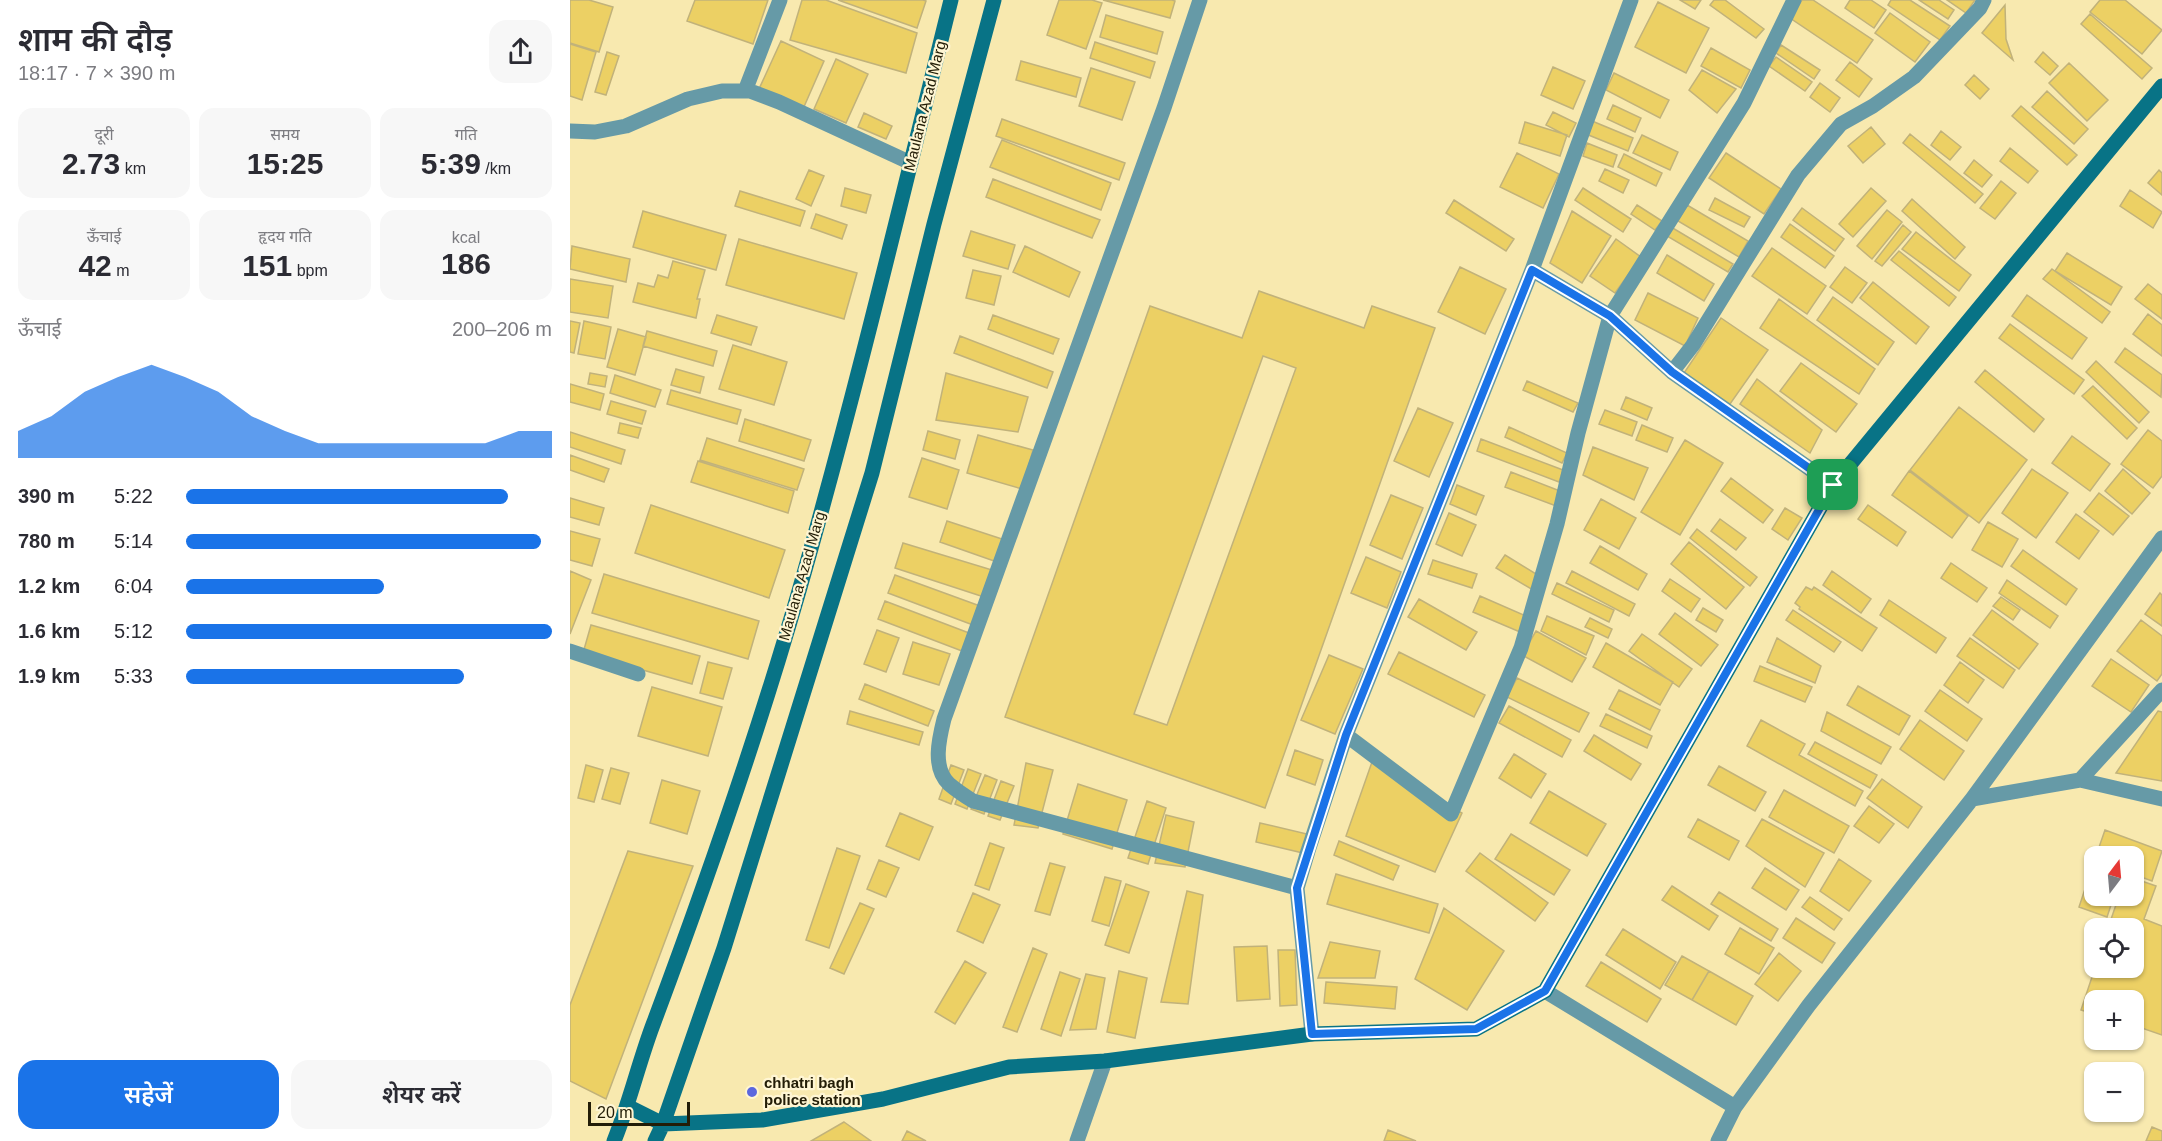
<!DOCTYPE html>
<html lang="hi">
<meta charset="utf-8">
<style>
body{margin:0;font-family:Arial,"Noto Sans Devanagari",sans-serif;background:#f7f7f7;color:#2b2b33;height:100vh;display:flex;flex-direction:column;font-size:22px;white-space:nowrap}
*{box-sizing:border-box;margin:0}
p{font-size:20px;color:#7c7c81}
.icon{flex:none;width:33px;height:33px;fill:none;stroke:currentColor;stroke-width:2;stroke-linecap:round;stroke-linejoin:round}
.map{position:relative;flex:1;overflow:hidden}
.details{display:flex;flex-direction:column;background:#fff;width:570px}
.details>*{flex:none}
.needle{width:39px;rotate:16deg}
.tools{position:absolute;left:1514px;top:846px;display:grid;gap:12px}
.tools a{display:grid;place-items:center;width:60px;height:60px;border-radius:12px;background:#fff;box-shadow:0 2px 4px #0004;font-size:30px}
.scale{position:absolute;left:18px;bottom:15px;width:102px;box-sizing:border-box;padding-left:6px;border:3px solid #231d07;border-top:0;font-size:16px;line-height:21px;white-space:nowrap;color:#231d07;-webkit-text-stroke:4px #fff6d4;paint-order:stroke}
.pin{position:absolute;display:grid;place-items:center;width:51px;height:51px;color:#fff;margin:-26px;border-radius:12px;box-shadow:0 3px 9px #0006}
.round{display:grid;place-items:center;flex:none;width:63px;height:63px;border-radius:18px;background:#f7f7f7}
.summary{display:flex;align-items:center;justify-content:space-between;height:102px;padding:0 18px}
h1{font-size:33px;font-weight:600;line-height:45px}
.figures{display:grid;grid-template-columns:repeat(3,1fr);gap:9px;height:102px;padding:6px 18px}
.figures div{display:grid;align-content:center;border-radius:15px;background:#f7f7f7;text-align:center}
.figures b{font-size:30px;font-weight:600}
.figures small{font-size:16px;font-weight:400}
.figures p{font-size:16px}
.chart{height:168px;padding:12px 18px}
.chart p{display:flex;justify-content:space-between}
.chart svg{width:100%;height:108px;margin-top:6px;fill:#1a73e8;opacity:.7}
.primary-button{display:flex;gap:12px;margin-top:auto;padding:12px 18px}
.primary-button a{flex:1;height:69px;border-radius:18px;background:#1a73e8;color:#fff;font-size:24px;font-weight:600;line-height:69px;text-align:center}
.primary-button a+a{background:#f7f7f7;color:#2b2b33}
ul{padding:0 18px;list-style:none;font-size:20px}
li{display:grid;grid-template-columns:96px 72px 1fr;align-items:center;height:45px}
li i{height:15px;border-radius:8px;background:#1a73e8}
main{display:flex;flex:1;min-height:0}
.map>svg:first-child{display:block}
</style>
<main>
<section class="details">
<div class="summary"><div><h1>शाम की दौड़</h1><p>18:17 · 7 × 390 m</p></div><a class="round"><svg class="icon" aria-label="share" viewBox="0 0 24 24"><path d="M12 15V3M7 8l5-5 5 5M5 13v7h14v-7"/></svg></a></div>
<div class="figures">
<div><p>दूरी</p><b>2.73<small> km</small></b></div>
<div><p>समय</p><b>15:25</b></div>
<div><p>गति</p><b>5:39<small> /km</small></b></div>
</div>
<div class="figures">
<div><p>ऊँचाई</p><b>42<small> m</small></b></div>
<div><p>हृदय गति</p><b>151<small> bpm</small></b></div>
<div><p>kcal</p><b>186</b></div>
</div>
<div class="chart"><p><span>ऊँचाई</span>200–206 m</p>
<svg viewBox="0 0 160 44" preserveAspectRatio="none"><path d="M0 44V33L10 27L20 17L30 11L40 6L50 11L60 17L70 27L80 33L90 38L100 38L110 38L120 38L130 38L140 38L150 33L160 33V44z"/></svg>
</div>
<ul>
<li><b>390 m</b>5:22<i style="width:88%"></i></li>
<li><b>780 m</b>5:14<i style="width:97%"></i></li>
<li><b>1.2 km</b>6:04<i style="width:54%"></i></li>
<li><b>1.6 km</b>5:12<i style="width:100%"></i></li>
<li><b>1.9 km</b>5:33<i style="width:76%"></i></li>
</ul>
<div class="primary-button"><a>सहेजें</a><a>शेयर करें</a></div>
</section>
<div class="map">
<svg width="1592" height="1141" viewBox="0 0 1592 1141">
<rect width="100%" height="100%" fill="#f8e9af"/>
<path fill="#ecd064" stroke="#c1b27a" stroke-width="1.5" fill-rule="evenodd" d="M0 0H19L43 7 29 52 0 43Z
M125 0H198L183 44 117 21Z
M232 0H256L347 33 336 73 220 40Z
M268 0H353L356 1 347 28Z
M489 0H522L532 3 516 49 477 35Z
M533 0H602L605 1 600 18Z
M1110 0H1131L1125 9Z
M1144 0H1155L1194 29 1186 38 1140 5Z
M1232 0H1243L1303 40 1287 63 1220 18Z
M1280 0H1301L1316 10 1304 28 1275 8Z
M1321 0H1340L1380 26 1370 40 1318 5Z
M1349 0H1369L1384 10 1378 19Z
M1377 0H1405L1396 13Z
M1530 0H1555L1592 30 1572 54 1520 12Z
M1088 2 1139 28 1116 73 1065 47Z
M1435 5 1436 39 1443 60 1412 33Z
M1320 13 1360 42 1345 62 1305 33Z
M1520 14 1582 68 1572 79 1511 24Z
M536 15 593 32 587 54 530 37Z
M211 41 254 61 233 109 189 89Z
M525 42 585 62 580 78 520 58Z
M0 44 26 52 12 100 0 96Z
M1211 45 1250 70 1244 79 1206 53Z
M1141 48 1180 70 1171 88 1131 66Z
M37 52 49 56 36 95 25 92Z
M1473 52 1488 66 1480 75 1465 62Z
M1206 57 1242 82 1235 91 1199 66Z
M266 59 298 74 276 123 244 109Z
M451 61 511 78 506 97 446 80Z
M1280 62 1302 79 1289 97 1266 80Z
M1499 63 1538 100 1517 121 1479 83Z
M983 67 1015 81 1003 109 971 95Z
M521 68 565 82 552 120 509 106Z
M1132 70 1166 89 1147 113 1119 90Z
M1044 73 1099 100 1090 118 1036 90Z
M1404 75 1419 89 1410 99 1395 85Z
M1250 83 1270 98 1260 112 1240 97Z
M1477 91 1518 129 1504 144 1462 107Z
M1043 105 1071 118 1065 132 1037 119Z
M1451 106 1507 155 1497 165 1442 116Z
M983 112 1006 123 999 137 976 125Z
M294 113 322 126 316 139 288 127Z
M432 119 555 163 549 180 426 136Z
M1022 121 1063 138 1058 151 1016 134Z
M955 122 997 135 990 156 949 143Z
M1301 127 1315 144 1293 163 1278 146Z
M1371 131 1391 147 1380 160 1361 145Z
M1340 134 1413 194 1405 203 1333 143Z
M1072 135 1108 152 1100 170 1063 153Z
M432 140 541 183 531 210 420 167Z
M1017 143 1047 155 1043 167 1013 156Z
M1440 148 1468 171 1458 183 1430 161Z
M947 153 989 174 973 208 930 187Z
M1156 153 1211 189 1194 214 1139 178Z
M1054 154 1092 173 1086 186 1048 167Z
M1404 160 1422 175 1412 187 1394 173Z
M1035 169 1059 180 1053 193 1029 181Z
M239 170 254 176 241 206 226 199Z
M1589 170 1592 173V195L1578 183Z
M423 179 530 220 522 238 416 197Z
M1431 181 1446 193 1425 219 1410 208Z
M275 188 301 195 296 213 271 206Z
M1013 188 1061 219 1053 232 1005 200Z
M1301 188 1316 201 1283 237 1269 224Z
M1560 190 1592 212 1583 228 1550 206Z
M170 191 235 211 230 226 165 206Z
M1145 198 1180 217 1174 227 1139 210Z
M1342 199 1395 247 1385 259 1332 211Z
M884 200 944 239 936 251 876 213Z
M1067 205 1092 221 1085 230 1061 214Z
M1117 205 1178 241 1169 257 1108 221Z
M1232 208 1274 239 1265 251 1223 220Z
M1317 210 1332 222 1302 259 1287 246Z
M73 211 156 235 146 270 63 247Z
M1002 211 1041 236 1012 283 980 263Z
M246 214 277 225 272 239 241 228Z
M1220 224 1264 256 1255 268 1211 237Z
M1333 225 1341 232 1312 266 1305 261Z
M1101 227 1163 264 1158 272 1097 236Z
M401 231 445 245 438 269 393 256Z
M1346 232 1401 275 1389 291 1332 249Z
M169 239 287 273 274 319 156 285Z
M1046 239 1071 257 1045 293 1020 276Z
M2 246 60 259 56 282 0 269Z
M455 246 510 272 499 297 443 272Z
M1202 248 1256 286 1237 314 1182 276Z
M1329 251 1386 297 1379 306 1321 260Z
M1497 253 1552 287 1541 305 1485 271Z
M1097 255 1144 284 1134 301 1087 273Z
M103 261 135 270 127 299H130L126 318 63 302 68 283 84 287 88 275 98 278Z
M890 267 936 289 915 334 868 312Z
M1275 267 1297 283 1282 303 1260 287Z
M1482 269 1540 312 1532 323 1473 279Z
M403 270 431 276 424 305 396 298Z
M0 279 43 286 38 318 0 312Z
M1303 282 1359 327 1346 344 1290 298Z
M1578 284 1592 295V319L1565 299Z
M689 291 794 328 802 306 865 328 695 808 435 717 580 306 672 338ZM693 356 726 368 597 725 564 714Z
M1078 293 1128 318 1115 346 1065 320Z
M1457 295 1517 338 1502 359 1442 316Z
M1263 297 1324 342 1308 365 1247 320Z
M1209 299 1305 369 1289 394 1190 328Z
M1578 314 1592 325V356L1563 334Z
M147 315 187 327 181 345 141 333Z
M423 315 489 339 483 354 418 329Z
M1151 318 1198 350 1160 404 1114 373Z
M0 321 10 323 4 353 0 352Z
M14 321 41 327 35 359 8 354Z
M1440 324 1514 380 1504 394 1429 338Z
M48 329 76 337 65 375 37 367Z
M77 331 147 351 143 366 73 346Z
M390 336 483 372 477 388 384 353Z
M163 345 217 362 204 405 149 389Z
M1555 348 1592 375 1591 397 1545 362Z
M1526 361 1579 412 1569 423 1516 372Z
M1231 363 1287 404 1266 432 1210 391Z
M106 369 134 377 130 393 101 385Z
M1415 370 1474 419 1464 432 1405 382Z
M20 373 37 376 35 387 18 384Z
M376 373 458 397 448 432 366 420Z
M45 375 91 390 85 407 40 393Z
M1187 379 1252 430 1240 453 1170 404Z
M957 381 1008 403 1003 412 953 390Z
M0 384 34 394 30 410 0 402Z
M1523 386 1567 428 1557 439 1512 396Z
M101 390 171 410 167 424 97 404Z
M1056 397 1082 408 1077 420 1051 409Z
M41 401 76 411 72 424 37 414Z
M1389 407 1457 460 1409 523 1340 470Z
M848 408 883 423 859 477 824 461Z
M1035 410 1067 422 1062 436 1029 424Z
M175 419 241 440 234 461 169 441Z
M50 423 71 428 68 438 48 433Z
M1072 425 1103 438 1097 452 1066 440Z
M939 427 997 453 992 463 935 437Z
M1578 430 1592 441V476L1583 488 1551 464Z
M358 431 390 440 385 459 353 450Z
M0 432 55 450 51 464 0 447Z
M408 435 463 450 452 489 397 473Z
M1502 436 1540 464 1520 491 1482 463Z
M137 438 234 469 227 490 130 460Z
M911 439 993 470 989 482 907 451Z
M1115 440 1153 463 1110 535 1071 512Z
M1023 447 1078 468 1064 500 1013 475Z
M0 455 39 469 34 482 0 470Z
M352 458 389 470 377 509 339 497Z
M128 461 224 491 218 513 121 482Z
M1462 469 1498 493 1466 538 1432 513Z
M1553 469 1580 493 1562 514 1535 491Z
M1339 471 1398 516 1382 538 1322 495Z
M941 472 995 493 989 507 935 487Z
M1161 478 1203 510 1193 523 1151 491Z
M887 485 914 496 906 515 880 504Z
M1529 493 1559 516 1543 535 1514 512Z
M821 495 853 508 832 559 800 545Z
M0 498 34 508 29 525 0 517Z
M1031 499 1066 518 1049 549 1014 530Z
M81 505 215 550 199 598 65 553Z
M1298 505 1336 532 1327 546 1288 519Z
M1215 508 1232 518 1218 540 1202 529Z
M879 513 906 525 892 556 866 544Z
M1506 514 1529 531 1509 559 1486 542Z
M1150 519 1176 538 1166 550 1141 531Z
M377 521 435 540 427 562 370 542Z
M1418 522 1448 539 1432 567 1402 550Z
M1127 529 1187 577 1180 586 1120 538Z
M0 531 30 539 22 566 0 560Z
M1119 542 1174 587 1156 609 1101 564Z
M333 543 422 570 414 597 325 568Z
M1030 546 1077 574 1068 590 1020 563Z
M1453 550 1507 589 1496 605 1441 566Z
M935 555 971 577 963 590 926 568Z
M796 557 831 572 817 608 781 593Z
M863 560 907 574 902 588 858 574Z
M1381 563 1417 588 1407 602 1371 578Z
M0 571 21 580 0 634Z
M1002 571 1065 604 1059 616 996 583Z
M1262 571 1301 599 1291 613 1253 585Z
M34 574 189 621 178 659 22 613Z
M325 575 410 606 403 625 318 593Z
M1100 579 1130 599 1121 612 1092 591Z
M1437 580 1488 616 1480 628 1429 593Z
M987 583 1044 610 1039 622 982 594Z
M1236 587 1242 590 1244 587 1307 628 1292 651 1229 609 1230 607 1225 603Z
M1590 593 1592 595V626L1575 614Z
M910 596 956 616 950 632 903 612Z
M1431 597 1450 610 1443 620 1423 606Z
M849 599 907 632 896 650 838 617Z
M1319 600 1376 638 1366 653 1310 615Z
M315 601 399 633 392 651 308 619Z
M1133 608 1153 620 1146 632 1126 620Z
M1223 610 1271 642 1264 652 1216 620Z
M1422 610 1468 644 1449 669 1403 635Z
M1105 613 1148 645 1131 666 1089 634Z
M977 616 1024 636 1016 655 971 631Z
M1020 618 1042 629 1038 638 1015 627Z
M1571 620 1592 636V674L1587 681 1547 651Z
M21 625 130 656 122 684 13 653Z
M307 630 329 638 316 672 294 664Z
M966 631 1016 658 1002 682 952 655Z
M1072 634 1122 669 1109 687 1059 651Z
M1207 638 1251 666 1245 683 1197 662Z
M1400 638 1445 670 1433 688 1387 656Z
M343 642 380 654 369 685 333 674Z
M1036 643 1103 682 1090 705 1023 667Z
M829 652 915 695 904 717 818 674Z
M759 655 793 669 765 734 731 720Z
M1541 659 1579 685 1561 712 1522 686Z
M138 662 162 668 153 699 130 693Z
M1390 662 1414 680 1398 703 1374 685Z
M1190 666 1242 687 1235 702 1184 681Z
M947 678 1019 713 1009 732 937 697Z
M295 684 364 711 358 726 289 699Z
M1288 686 1340 716 1329 735 1277 705Z
M82 687 152 707 138 756 68 736Z
M1049 690 1090 710 1080 730 1039 709Z
M1370 690 1412 719 1397 741 1355 711Z
M939 706 1001 740 992 757 929 723Z
M280 711 353 732 349 745 277 724Z
M1588 711 1592 712V781L1546 773Z
M1257 712 1321 747 1311 764 1251 731Z
M1036 714 1082 736 1077 748 1030 726Z
M1191 720 1235 744 1229 755 1293 791 1285 806 1177 746Z
M1350 720 1394 751 1374 780 1330 749Z
M1024 735 1071 764 1061 780 1014 751Z
M1245 742 1307 775 1300 788 1238 754Z
M725 750 753 760 745 785 717 775Z
M944 754 976 774 961 798 929 778Z
M802 762 892 813 865 872 776 836Z
M456 763 483 770 468 828 444 825Z
M16 765 33 770 24 802 8 798Z
M381 765 394 770 381 804 369 799Z
M1149 766 1196 792 1185 811 1138 785Z
M41 768 59 773 50 804 32 799Z
M398 769 411 774 397 809 385 804Z
M415 775 427 780 414 814 401 809Z
M1312 779 1352 807 1338 828 1297 798Z
M92 780 130 791 117 834 80 823Z
M431 781 444 786 430 820 418 816Z
M508 784 557 800 542 849 493 834Z
M1214 790 1279 826 1264 853 1199 817Z
M979 791 1036 824 1017 856 960 823Z
M577 801 596 808 578 864 558 858Z
M1299 806 1324 824 1309 843 1284 826Z
M330 813 363 827 349 860 316 846Z
M596 815 624 822 615 867 585 863Z
M1128 819 1169 841 1159 860 1118 837Z
M1192 819 1254 853 1235 887 1176 846Z
M690 823 737 834 733 853 686 842Z
M1535 830 1592 851 1582 881 1563 874V856H1526Z
M941 834 1000 870 984 895 925 859Z
M769 841 829 866 823 880 764 855Z
M420 843 434 848 419 890 405 885Z
M267 848 290 856 259 948 236 940Z
M58 851 123 866 36 1099 0 1081V1005Z
M910 853 978 903 965 921 896 871Z
M1269 859 1301 881 1279 911 1250 891Z
M309 860 329 868 316 897 297 889Z
M1524 862V896H1544L1537 917 1509 907Z
M480 863 495 867 480 915 465 911Z
M1195 868 1229 890 1216 910 1182 888Z
M766 874 868 904 859 933 757 904Z
M535 877 551 881 539 926 522 921Z
M1563 878 1586 886 1574 919 1592 926V1035L1563 1025V1000H1524V1014L1511 1010 1525 968H1563V928H1538L1549 896H1563Z
M556 884 579 892 559 953 535 945Z
M1102 886 1148 916 1139 930 1092 900Z
M617 891 633 895 618 1004 591 1002Z
M1149 892 1208 929 1201 941 1141 904Z
M403 893 430 905 413 943 387 931Z
M1240 897 1272 919 1264 930 1232 907Z
M290 903 304 909 274 974 260 968Z
M874 908 934 951 897 1010 845 979Z
M1226 918 1265 943 1252 963 1213 938Z
M1170 928 1204 948 1189 974 1155 954Z
M1053 929 1106 962 1090 989 1036 955Z
M760 942 810 951 805 978H748Z
M697 946 700 999 667 1001 664 947Z
M463 948 477 954 447 1032 433 1027Z
M708 950H725L727 1005 710 1006Z
M1209 953 1231 971 1208 1001 1185 984Z
M1112 956 1139 971 1122 1000 1095 985Z
M395 961 416 973 385 1024 365 1012Z
M1031 962 1091 999 1077 1022 1016 986Z
M549 971 577 978 565 1038 537 1032Z
M1139 971 1183 996 1166 1025 1122 1000Z
M490 972 510 979 491 1036 471 1029Z
M516 974 535 978 526 1029 500 1030Z
M756 982 827 987 825 1009 754 1003Z
M274 1122 301 1141H241Z
M1582 1127 1592 1131V1141H1576Z
M818 1130 846 1141H814Z
M337 1131 356 1141H332Z"/>
<g fill="none" stroke-linecap="round" stroke-linejoin="round">
<path stroke="#669aa7" stroke-width="15" d="M630 0 594 108 374 719C369 739 362 768 379 784 386 790 395 796 403 801L727 888
M175 91 210 0
M0 131 25 132 56 126 118 99 152 91H180L209 102 341 163
M962 270 1040 316 1102 372 1263 485
M1102 372 1123 345 1228 175 1271 124 1303 106 1344 77 1410 8 1414 0
M0 651 68 674
M776 735 881 814 951 648 987 524 1008 433 1040 316 1174 103 1224 0
M1510 780 1592 690
M1402 799 1510 780 1592 799
M975 991 1165 1107
M742 1034 727 888 738 851 776 735 962 270 1061 0
M507 1141 535 1061
M1148 1141 1165 1107 1239 1005 1402 799 1592 538"/>
<path stroke="#087386" stroke-width="15" d="M57 1106 93 1124 192 1120 313 1099 439 1067 535 1061 742 1034 906 1029 975 991 1263 485 1592 86
M44 1141C60 1102 69 1061 84 1022 137 880 187 737 229 591 285 396 332 197 381 0
M85 1141 93 1124 154 948 302 473 364 224 424 0"/>
</g>
<g fill="none" stroke-linecap="round" stroke-linejoin="round">
<g stroke="#fff" stroke-width="12">
<path id="route" d="M962 270 1040 316 1102 372 1263 485 975 991 906 1029 742 1034 727 888 776 735Z"/>
</g>
<use href="#route" stroke="#1a73e8" stroke-width="8"/>
</g>
<circle fill="#5b67de" stroke="#fff6d4" stroke-width="2" cx="182" cy="1092" r="6"/>
<g text-anchor="middle" stroke-width="4.5" stroke-linejoin="round" paint-order="stroke">
<g font-size="15" fill="#231d07" stroke="#fff6d4">
<text transform="translate(355 106) rotate(-76)" y="5">Maulana Azad Marg</text>
<text transform="translate(232 576) rotate(-74)" y="5">Maulana Azad Marg</text>
</g>
<g font-size="15" font-weight="bold" fill="#231d07" stroke="#fff6d4" text-anchor="start">
<text x="194" y="1088">chhatri bagh<tspan x="194" dy="17">police station</tspan></text>
</g>
</g>
</svg>
<div class="tools">
<a><svg class="needle" viewBox="-14 -14 28 28"><path d="M0-13l5 13h-10z" fill="#e53935"/><path d="M0 13l5-13h-10z" fill="#7c7c81"/></svg></a>
<a><svg class="icon" aria-label="locate" viewBox="0 0 24 24"><circle cx="12" cy="12" r="6"/><path d="M12 2v4M12 18v4M2 12h4M18 12h4"/></svg></a>
<a>+</a>
<a>−</a>
</div>
<div class="scale">20 m</div>
<div class="pin" style="left:1263px;top:485px;background:#1e9e55"><svg class="icon" aria-label="arrive" viewBox="0 0 24 24"><path d="M6 21V4h12l-3 4 3 4H6"/></svg></div>
</div>
</main>
